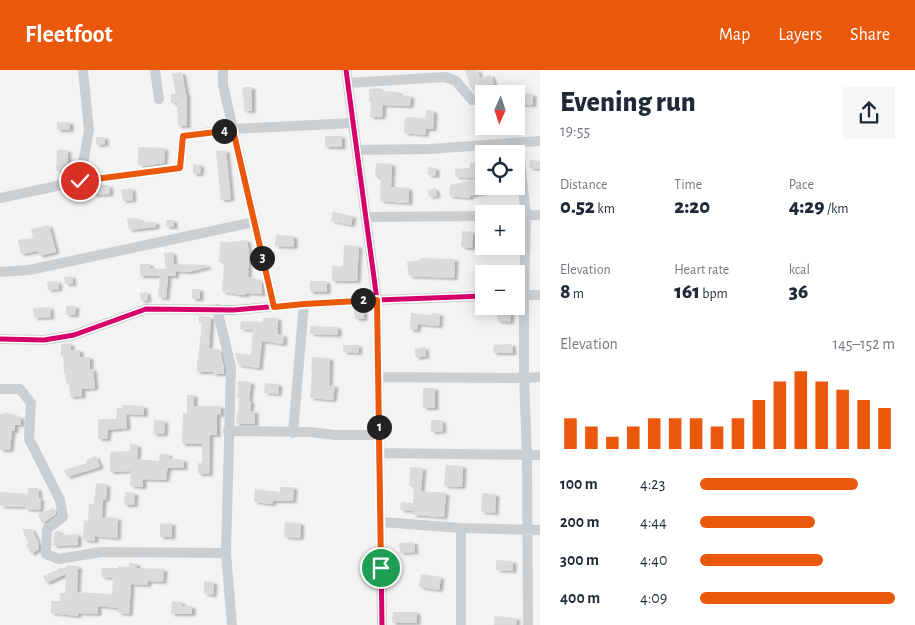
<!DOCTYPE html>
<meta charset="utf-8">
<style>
body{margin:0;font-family:"Alegreya Sans",sans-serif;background:#f6f6f7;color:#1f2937;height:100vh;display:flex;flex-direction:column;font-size:19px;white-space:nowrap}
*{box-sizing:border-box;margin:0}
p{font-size:16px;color:#747a83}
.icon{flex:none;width:28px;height:28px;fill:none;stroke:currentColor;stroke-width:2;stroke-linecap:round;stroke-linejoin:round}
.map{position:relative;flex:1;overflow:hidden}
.panel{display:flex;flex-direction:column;background:#fff;width:375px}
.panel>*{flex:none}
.needle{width:32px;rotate:183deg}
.fabs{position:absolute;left:475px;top:15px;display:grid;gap:10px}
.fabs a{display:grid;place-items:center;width:50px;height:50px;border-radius:0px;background:#fff;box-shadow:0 2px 12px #0003;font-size:25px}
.pin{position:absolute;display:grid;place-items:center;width:42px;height:42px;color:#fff;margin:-21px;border:2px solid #fff;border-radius:50%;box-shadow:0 1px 5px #0007}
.km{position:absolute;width:25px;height:25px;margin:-12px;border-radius:50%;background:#222;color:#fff;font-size:14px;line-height:25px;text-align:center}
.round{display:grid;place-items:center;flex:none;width:52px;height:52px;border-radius:0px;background:#f6f6f7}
.head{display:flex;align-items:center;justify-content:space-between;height:85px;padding:0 20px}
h1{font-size:28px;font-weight:800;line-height:38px}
.stats{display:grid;grid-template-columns:repeat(3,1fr);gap:8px;height:85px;padding:5px 20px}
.stats div{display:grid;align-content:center}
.stats b{font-size:21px;font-weight:800}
.stats small{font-size:14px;font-weight:400}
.stats p{font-size:14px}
.chart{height:140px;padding:10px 20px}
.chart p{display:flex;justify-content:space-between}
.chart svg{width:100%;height:90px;margin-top:5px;stroke:#ea580c;stroke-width:6}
ul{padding:0 20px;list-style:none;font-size:16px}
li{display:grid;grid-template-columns:80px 60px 1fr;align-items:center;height:38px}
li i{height:12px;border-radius:6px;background:#ea580c}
header{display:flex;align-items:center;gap:30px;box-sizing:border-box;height:70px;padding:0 25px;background:#ea580c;color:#fff}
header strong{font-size:24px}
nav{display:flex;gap:28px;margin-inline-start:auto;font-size:18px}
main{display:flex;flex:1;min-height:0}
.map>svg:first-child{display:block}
</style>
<header>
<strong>Fleetfoot</strong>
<nav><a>Map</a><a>Layers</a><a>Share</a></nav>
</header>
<main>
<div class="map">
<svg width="540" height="555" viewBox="0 0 540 555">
<defs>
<filter id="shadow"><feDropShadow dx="3.5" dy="2" stdDeviation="1" flood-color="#0004"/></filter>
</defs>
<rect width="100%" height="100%" fill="#f4f3f3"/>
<path fill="#dadbdc" filter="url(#shadow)" d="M465 0H478L480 8 491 5 494 14 479 17V23H475L470 17Z
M182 2 186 24H187V56H178L177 33H171V24H176L172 4Z
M243 17H252V41H244V27H242Z
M380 18V21L399 22V25L411 26 410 36 383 35 382 47H370L371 32H369V19Z
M519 23 533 24V35L518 34Z
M426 40 434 41 433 59H426L425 65 404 63 405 47 425 48Z
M57 52H70V60H57Z
M325 66H342V77H325Z
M96 67H105V74L96 75Z
M138 77 165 78 164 93 145 96 138 95Z
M57 80H68V101H56Z
M226 80 231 129 221 130 216 81Z
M530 90 540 91V99L529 98Z
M376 93 392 94 391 117 409 118V133L380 131 381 107H375Z
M470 93 484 94V122L470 126V128L449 126 450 115 482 108 455 107V99L470 98Z
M193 94 201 95 200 104H193Z
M428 97 436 98V106L428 105Z
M101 115H109L110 124 93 125 92 116Z
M132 118 133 130 123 131 121 120Z
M435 118 437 126 429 127 428 120Z
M333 142 353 146 351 155 331 151Z
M127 148 140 149 141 152H156V157L129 160Z
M166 150H174V157H166Z
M49 155 56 182 39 186 38 181 21 184 18 170 33 168 31 159Z
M462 161 473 162 472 178 461 177Z
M276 165 294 166V177L275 176Z
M247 170 249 181 248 207H252V209L261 210 262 217V224L246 223V225H237V224L222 222 224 192H219L220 172H229Z
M344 175 359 176 357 211H332V196H343Z
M173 182 174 194 207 195 208 197 189 202 176 201 175 206H168L166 228 158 227 160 206H140V194H150V198L166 199 164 183Z
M421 188 455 189 454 208 409 206 407 192 421 190Z
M72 206 73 214H65L64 207Z
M58 211 59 219 48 220 47 212Z
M310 211H327V222H310Z
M192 219H200V229H192Z
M147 222 148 230 141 231 140 223Z
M66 236H76L75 245H66Z
M50 237 51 247 34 248 33 238Z
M498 238 511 239 510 252 497 251Z
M354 241H364V249H355Z
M411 243 432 245V243L440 244 439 256 418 254 417 260H410Z
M199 246 211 247 209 278 220 280 224 298V304H213V302H197V290H198L202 253H199Z
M263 248H278V264L284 265 283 274 262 271 259 298 238 295 235 283 251 285 253 260 240 259 241 251 263 252Z
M310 256 338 257V265L310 264Z
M71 273V280H80V287H90V299H93L95 318 82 319V326L70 327 69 313H66L65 304H64L63 286H61V274Z
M512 274 513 283H493L494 275Z
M343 275H359L358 283 343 282Z
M425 277 426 286 416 288 414 279Z
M312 287 330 288 329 315H335L333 330 310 328 312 301H311Z
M238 311 251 312 249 331H251L250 341H255V354H236L237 343H238L239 328H237Z
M265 313 279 314 278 324 264 323Z
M423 318H435V338H423Z
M187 325H194V336H221V345L217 344V365H210L209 404H198V393H202V374H182L183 343H187Z
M122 335 144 336V345L126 344 127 358 108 360 107 369H98V349H116L117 338H122Z
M4 343 14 344 13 346 21 347V355H15V361H12L10 380H0V344H4Z
M154 350 165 351 164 364H153Z
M431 350H442L443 361 431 362Z
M130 374 138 375 137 389 159 391 160 384H169V388L184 390V398H168V401H167L166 410 143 409V417L130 416 131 401 110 402V382L130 381Z
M96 386 100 397 67 407 64 400 87 393 86 390Z
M446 395 463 396 462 417 444 416Z
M410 397 423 398 421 421 446 423 444 447 413 445V441L400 440 401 432 413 433 414 416H409Z
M96 413 106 414 107 418 106 430 103 429 102 447 118 448 117 468 95 466V471L83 470 84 450 88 451 89 434H94Z
M280 417H294L293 431H273L272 434 254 432 255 419 280 422Z
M28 418H38L39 428 41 429 40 440 25 439V437L0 436V422L28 424Z
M125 422 135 423 134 435H124Z
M482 423 496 424 495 443 481 442Z
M54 438 56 444 42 454 38 444Z
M285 452 301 453 300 468 284 467Z
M172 453V467H160V454Z
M22 459H32L39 475V479L31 484 26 475 28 473Z
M56 461H60V465L78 464V475L53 476 54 463Z
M414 472 415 482 400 483 399 473Z
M496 490 513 491V501L496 500Z
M129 493 137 494V498L164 499 163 512 148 511V515L131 514 129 544 118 543V538L98 536V544L78 543V546L51 543V531H60V523H65L66 504 46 513 43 506 59 499V498H66L67 495 78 496V498H80L78 499 77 522 112 524 113 508 101 507 102 498H118V496L129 497Z
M421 504 441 507 439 520 419 517Z
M204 511 214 512 213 525 204 524Z
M172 531 182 532V536H192V544H171Z
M393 542H417V553H392Z
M495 546 517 548 516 555H494Z"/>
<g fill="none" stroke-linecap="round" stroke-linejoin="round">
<path stroke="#cccfd2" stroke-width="10" d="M155 0 159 29
M223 0V15L274 237
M346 0 377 230 382 555
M348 13 445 7 456 11 472 30 484 29
M505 24 511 22
M518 73 526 146 524 225V308L527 385 528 555
M357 80 430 79 540 71
M80 111 89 60 83 0
M0 128 80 111 180 98 183 66 233 59 353 53
M516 146 540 145
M366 147 484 146
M0 202 29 200 254 152
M516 225H540
M217 239 231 297 226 483 232 555
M0 269 44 270 74 265 146 239 234 240 304 234 377 230 484 226
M378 307 524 308 540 307
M0 319H20L31 333 29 369 60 430 63 447 47 459 46 484 59 489 101 482 226 483
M228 361 310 362 335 365H379
M293 363 304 234
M379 383 540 385
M381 452 461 458 540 460
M461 555V458"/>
<g stroke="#fff" stroke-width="8">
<path id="cycleway" d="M346 0 377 230 382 555
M0 269 44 270 74 265 146 239 234 240 304 234 377 230 484 226"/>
</g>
<use href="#cycleway" stroke="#d6006c" stroke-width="5"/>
</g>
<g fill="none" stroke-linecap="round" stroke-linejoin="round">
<g stroke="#fff" stroke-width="10">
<path id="route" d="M80 111 180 98 183 66 233 60 274 237 304 234 377 230 381 498"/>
</g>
<use href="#route" stroke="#ea580c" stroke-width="6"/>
</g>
</svg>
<div class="fabs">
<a><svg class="needle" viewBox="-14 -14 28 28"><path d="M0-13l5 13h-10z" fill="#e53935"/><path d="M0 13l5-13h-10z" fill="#747a83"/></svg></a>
<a><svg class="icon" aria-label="locate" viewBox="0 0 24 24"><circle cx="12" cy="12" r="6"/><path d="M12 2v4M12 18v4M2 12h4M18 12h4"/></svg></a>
<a>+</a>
<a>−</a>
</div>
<div class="pin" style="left:381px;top:498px;background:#1e9e55"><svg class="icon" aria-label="arrive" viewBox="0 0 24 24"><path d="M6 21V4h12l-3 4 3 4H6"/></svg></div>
<div class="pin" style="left:80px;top:111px;background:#d93025"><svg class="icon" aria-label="check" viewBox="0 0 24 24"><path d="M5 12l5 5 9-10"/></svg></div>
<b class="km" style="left:379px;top:357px">1</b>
<b class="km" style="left:363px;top:230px">2</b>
<b class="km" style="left:262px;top:188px">3</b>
<b class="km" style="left:224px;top:61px">4</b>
</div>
<section class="panel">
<div class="head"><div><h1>Evening run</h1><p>19:55</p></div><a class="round"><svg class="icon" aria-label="share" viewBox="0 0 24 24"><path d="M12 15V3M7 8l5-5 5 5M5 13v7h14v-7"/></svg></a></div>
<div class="stats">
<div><p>Distance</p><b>0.52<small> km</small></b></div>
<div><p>Time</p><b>2:20</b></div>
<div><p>Pace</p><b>4:29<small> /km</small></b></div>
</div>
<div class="stats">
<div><p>Elevation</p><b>8<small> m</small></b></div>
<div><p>Heart rate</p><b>161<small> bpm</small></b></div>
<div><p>kcal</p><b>36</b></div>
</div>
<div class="chart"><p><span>Elevation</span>145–152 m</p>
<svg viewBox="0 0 160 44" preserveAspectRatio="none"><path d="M5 44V29M15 44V33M25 44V38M35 44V33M45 44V29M55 44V29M65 44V29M75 44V33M85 44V29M95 44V20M105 44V11M115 44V6M125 44V11M135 44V15M145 44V20M155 44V24"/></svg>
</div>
<ul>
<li><b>100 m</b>4:23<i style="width:81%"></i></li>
<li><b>200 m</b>4:44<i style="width:59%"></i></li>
<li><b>300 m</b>4:40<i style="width:63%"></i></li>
<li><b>400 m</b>4:09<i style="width:100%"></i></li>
</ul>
</section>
</main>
